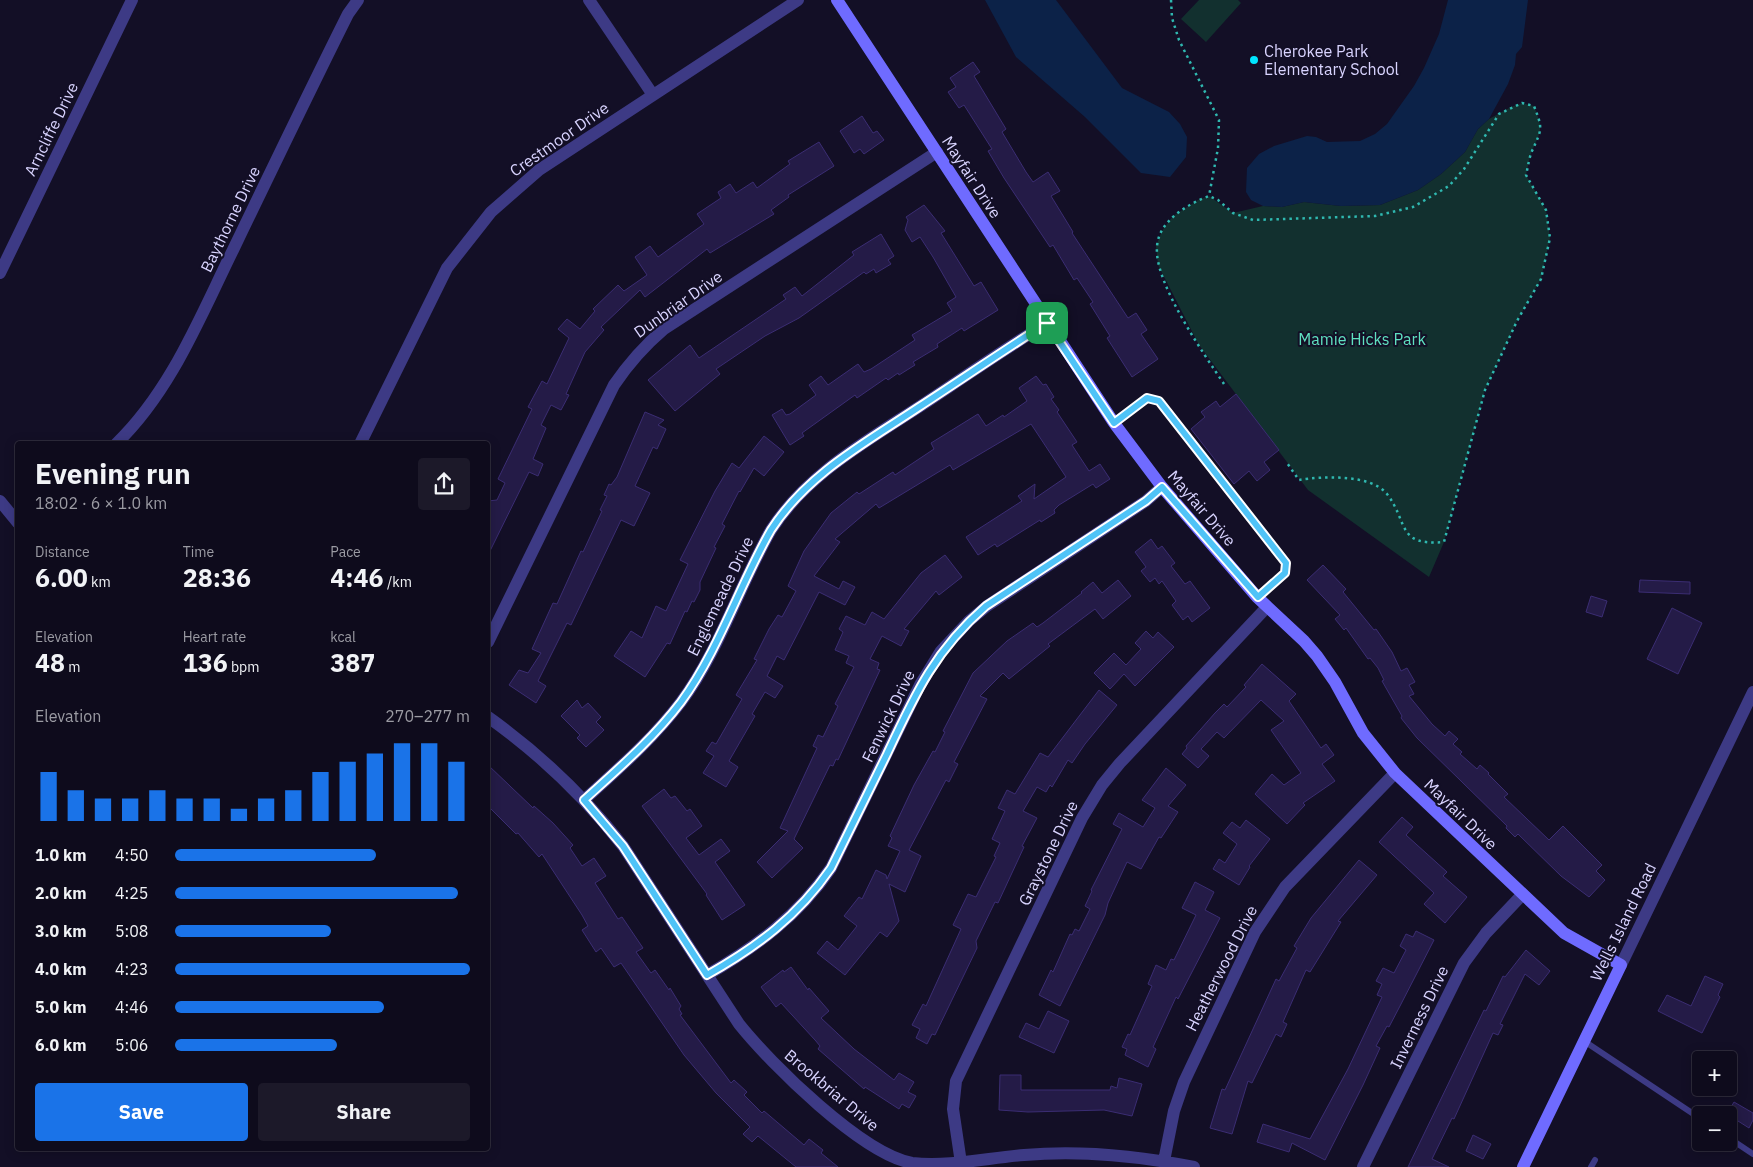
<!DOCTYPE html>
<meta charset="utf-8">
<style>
body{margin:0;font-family:"IBM Plex Sans",sans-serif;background:#1c1929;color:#f1f3f6;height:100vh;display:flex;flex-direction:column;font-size:19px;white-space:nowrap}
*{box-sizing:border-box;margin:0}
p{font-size:16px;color:#9b9ba3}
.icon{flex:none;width:28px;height:28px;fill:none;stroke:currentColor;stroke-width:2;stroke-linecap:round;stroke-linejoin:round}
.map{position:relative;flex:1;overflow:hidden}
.details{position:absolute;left:15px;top:441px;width:475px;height:710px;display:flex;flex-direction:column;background:#0e0b1c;border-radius:5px;box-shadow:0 2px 12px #0003,0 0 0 1px #2e2b3b}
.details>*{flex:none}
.fabs{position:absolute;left:1692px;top:1051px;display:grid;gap:10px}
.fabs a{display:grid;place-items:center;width:45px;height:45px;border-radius:5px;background:#0e0b1c;box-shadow:0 2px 12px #0003,0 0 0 1px #2e2b3b;font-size:25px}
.pin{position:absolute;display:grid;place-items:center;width:42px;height:42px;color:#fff;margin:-21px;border-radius:10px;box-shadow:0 2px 8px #0006}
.round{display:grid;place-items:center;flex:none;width:52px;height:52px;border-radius:5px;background:#1c1929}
.headline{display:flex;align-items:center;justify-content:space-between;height:85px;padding:0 20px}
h1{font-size:28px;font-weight:700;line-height:38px}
.metrics{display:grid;grid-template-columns:repeat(3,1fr);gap:8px;height:85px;padding:5px 20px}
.metrics div{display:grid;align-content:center}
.metrics b{font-size:25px;font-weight:700}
.metrics small{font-size:14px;font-weight:400}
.metrics p{font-size:14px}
.chart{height:140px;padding:10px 20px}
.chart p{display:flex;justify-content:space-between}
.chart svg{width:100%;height:90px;margin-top:5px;stroke:#1a73e8;stroke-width:6}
.button{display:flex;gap:10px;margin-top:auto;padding:10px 20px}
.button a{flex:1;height:58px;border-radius:5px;background:#1a73e8;color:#fff;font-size:20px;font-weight:700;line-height:58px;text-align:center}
.button a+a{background:#1c1929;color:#f1f3f6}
ul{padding:0 20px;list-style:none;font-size:16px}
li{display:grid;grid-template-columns:80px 60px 1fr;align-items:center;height:38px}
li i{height:12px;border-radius:6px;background:#1a73e8}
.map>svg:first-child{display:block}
</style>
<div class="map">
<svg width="1753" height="1167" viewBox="0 0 1753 1167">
<rect width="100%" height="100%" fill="#130f26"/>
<path fill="#12302f" d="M1199 0H1238L1241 3 1206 42 1181 19Z
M1522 103 1534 106C1543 129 1542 129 1532 151 1529 158 1528 167 1526 175L1546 210 1550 238 1541 279 1517 321 1485 390 1444 542 1429 577 1308 490 1199 345 1158 265 1156 246 1162 231 1173 216 1198 200 1209 196 1233 213 1263 206 1282 207 1304 202 1341 206 1380 205 1418 190 1441 174 1465 152 1478 129 1489 119 1511 107Z"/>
<path fill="#0c2248" d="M985 0H1056L1122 88 1169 112 1180 124 1187 137 1186 157 1170 177 1141 173 1085 117 1016 57Z
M1448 0H1528L1522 47 1516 54 1515 65 1508 84 1489 119 1478 129 1465 152 1441 174 1418 190 1380 205 1341 206 1304 202 1282 207 1263 206 1251 200 1246 192 1247 168 1259 154 1274 146 1307 136 1316 137 1327 142 1360 141 1375 134 1387 124 1414 86 1424 68 1439 34Z"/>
<path fill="#241b47" stroke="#3b2d73" d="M973 62 980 72 974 76 1006 129 1002 132 1026 172 1033 182 1048 172 1060 191 1051 196 1073 232 1072 233 1128 318 1136 313 1147 330 1141 334 1158 359 1132 377 1107 338 1110 336 1090 304 1093 302 1077 278 1074 280 1053 245 1050 247 1004 178 988 151 992 149 964 105 959 108 948 92 956 87 950 78Z
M862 116 873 133 877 131 884 140 864 154 860 149 854 153 840 131Z
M819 142 834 166 788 195 789 197 771 210 774 214 710 253 707 249 645 297 640 290 601 327 604 330 585 352 566 394 569 395 561 410 551 405 541 425 546 428 533 459 543 464 538 476 529 472 488 555V501L497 500 505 483 498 479 532 409 528 407 542 381 547 384 569 338 558 329 567 319 580 329 595 311 593 309 618 285 624 291 647 275 635 257 650 246 658 257 704 224 697 214 721 198 718 192 730 184 736 193 753 182 757 188 790 164 788 161Z
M924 205 945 231 941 233 974 286 981 282 998 310 964 331 962 328 937 344 938 347 913 362 915 365 899 375 898 373 888 380 886 378 857 398 855 395 802 433 804 436 790 445 772 415 782 409 786 415 790 414 816 395 809 385 821 376 828 385 858 364 864 372 871 369 915 340 912 335 952 311 947 303 956 297 933 257 920 237 912 242 905 230 908 220 906 217Z
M881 234 894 256 888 260 891 264 876 273 874 269 866 274 864 272 799 318 765 336 716 369 720 374 675 411 648 380 690 345 699 358 786 299 783 295 795 287 802 296 854 255 852 252Z
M1036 376 1043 385 1046 384 1054 397 1051 399 1059 410 1057 412 1077 442 1072 445 1089 471 1100 464 1110 479 1096 488 1093 484 1059 505 1054 510 1055 513 1041 522 1040 520 997 547 995 544 978 555 966 537 1022 501 1018 496 1035 484 1034 499 1066 477 1031 424 953 470 950 465 879 508 876 504 835 539 840 542 814 576 839 589 843 581 855 587 845 605 819 592 784 660 777 656 767 676 783 686 775 698 765 692 752 714 755 716 729 761 738 767 726 787 703 773 714 756 706 751 712 742 716 744 742 699 736 695 757 660 754 659 769 629 778 615 782 617 796 591 788 586 804 551 831 513 857 492 859 494 893 472 895 475 934 449 931 443 978 414 986 426 1003 415 1004 417 1027 401 1019 388Z
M1236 394 1279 450 1264 462 1270 470 1257 481 1249 471 1234 484 1191 429 1205 417 1201 412 1216 401 1220 407Z
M645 412 664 420 658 425 666 429 657 449 653 447 635 486 650 493 634 526 621 520 571 625 567 623 538 681 546 686 536 703 509 685 519 670 528 673 541 653 532 649 553 603 557 604 581 551 583 552 602 511 600 510 607 496 604 495 609 484 611 485 617 477Z
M764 436 784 452 764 476 754 468 740 492 739 491 722 524 725 526 714 547 716 548 700 582V590L694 602 692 601 687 612 685 611 670 644 667 643 645 677 614 656 631 631 642 638 656 606 666 611 688 564 680 560 715 491 732 463 739 468Z
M1151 539 1158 549 1162 546 1175 563 1171 566 1185 584 1190 581 1210 608 1192 622 1188 616 1183 620 1172 605 1176 601 1162 581 1159 584 1155 578 1150 582 1141 571 1146 567 1135 552Z
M945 555 962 577 939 595 936 591 904 629 909 631 901 646 882 636 870 659 879 663 877 669 880 670 838 760 836 759 833 766 830 765 794 839 803 848 772 878 757 862 788 831 780 828 817 748 813 746 818 735 823 737 838 706 835 704 854 667 846 663 849 656 835 650 843 632 839 629 846 616 865 625 872 612 884 619 921 573Z
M1323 565 1346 589 1343 592 1374 630 1376 629 1392 652 1401 671 1407 668 1415 682 1409 685 1414 694 1409 696 1432 724 1445 736 1449 731 1458 739 1453 744 1462 752 1460 754 1477 769 1480 765 1489 773 1488 774 1508 794 1504 797 1549 840 1563 826 1602 865 1596 871 1605 880 1589 897 1561 876 1518 834 1515 837 1506 828 1507 826 1417 738 1401 718 1402 716 1382 681 1384 680 1378 668 1370 658 1368 659 1346 628 1344 630 1335 619 1340 615 1307 580Z
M1118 580 1131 596 1103 619 1095 609 1048 644 1050 646 1009 679 1003 673 980 696 987 699 954 762 958 764 949 782 946 780 909 850 921 856 905 892 889 884 899 921 887 937 880 932 845 975 817 953 827 941 838 950 857 926 844 916 859 897 862 899 876 870 886 875 887 879 900 851 888 846 892 838 890 836 914 785 933 751 935 752 945 732 943 731 973 673 1007 641 1033 623 1037 627 1043 623 1082 593 1081 592 1093 582 1102 593Z
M1640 580 1690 582V594L1639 592Z
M1591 596 1607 601 1602 617 1586 612Z
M1672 608 1702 623 1678 674 1647 659Z
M1146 631 1153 638 1158 632 1174 647 1135 686 1124 674 1110 689 1094 673 1114 653 1126 665 1141 649 1135 643Z
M1262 664 1296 694 1289 701 1321 748 1326 744 1334 755 1322 764 1335 781 1303 803 1305 805 1287 824 1255 794 1272 774 1284 785 1301 773 1271 730 1284 721 1261 700 1224 738 1217 732 1201 749 1209 756 1198 768 1182 754 1187 748 1186 746 1215 713 1224 704 1227 707 1246 687 1244 685Z
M1099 690 1117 705 1085 744 1072 763 1068 760 1052 787 1050 785 1046 792 1037 787 1023 811 1037 818 1022 846 1024 847 998 903 995 902 976 941 977 948 935 1035 932 1034 927 1044 916 1038 920 1029 912 1025 923 1004 926 1006 961 929 953 925 968 894 976 897 996 857 994 856 1000 843 992 839 1005 811 998 808 1007 790 1015 794 1040 753 1048 757Z
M577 700 582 708 588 703 601 717 596 722 604 730 586 747 577 738 580 735 561 716Z
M488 765 533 808 534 806 553 823 573 845 570 848 582 866 594 858 606 876 595 883 618 919 622 917 643 948 636 952 651 973 655 970 669 990 670 988 681 1006 679 1009 682 1014 680 1015 731 1083 734 1080 747 1092 744 1095 762 1113 764 1111 804 1145 809 1139 823 1150 821 1153 838 1167H796L758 1136 752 1142 743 1134 750 1127 716 1093 684 1055 621 963 614 967 601 948 596 952 582 930 588 926 582 915 542 854 539 857 518 833 516 834 488 806Z
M1166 768 1186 785 1168 806 1178 812 1161 838 1159 837 1141 869 1127 862 1108 903 1105 915 1060 1006 1039 995 1051 970 1053 972 1070 934 1072 935 1075 929 1079 931 1090 909 1085 906 1092 891 1091 890 1122 829 1113 824 1119 813 1143 827 1155 808 1142 800Z
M664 789 671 798 675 796 687 811 690 809 702 826 686 838 699 855 721 839 730 851 715 862 745 905 722 920 706 895 707 894 642 806Z
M1402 817 1413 827 1406 835 1447 872 1443 876 1467 897 1445 923 1424 904 1434 893 1379 842Z
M1246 820 1270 839 1249 866 1250 867 1239 885 1213 869 1219 859 1225 863 1237 844 1223 833 1232 822 1240 828Z
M1359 860 1377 875 1338 921 1341 922 1310 972 1306 970 1283 1022 1287 1024 1281 1037 1276 1034 1252 1083 1248 1081 1232 1134 1210 1128 1222 1089 1225 1090 1276 979 1279 981 1297 948 1294 946 1311 918Z
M1195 882 1214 892 1205 910 1220 918 1178 999 1176 997 1153 1047 1156 1049 1148 1067 1125 1055 1127 1049 1122 1047 1128 1034 1130 1035 1152 986 1148 984 1156 965 1166 970 1171 959 1174 960 1196 915 1182 908Z
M1416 931 1434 940 1400 1006 1389 1027 1387 1026 1376 1046 1380 1048 1363 1085 1325 1160 1292 1143 1289 1152 1257 1142 1263 1124 1310 1139 1348 1069 1382 997 1377 995 1382 984 1376 981 1383 968 1394 973 1406 950 1400 946 1406 934 1413 937Z
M1526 950 1550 971 1539 985 1525 974 1500 1024 1503 1025 1498 1035 1493 1033 1454 1119 1452 1118 1432 1159 1449 1167H1408L1484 1010 1486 1011 1503 976 1505 977Z
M791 967 808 990 809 988 829 1011 821 1018 854 1049 894 1080 899 1073 914 1082 908 1092 916 1096 909 1108 902 1104 899 1109 865 1087 864 1089 818 1049 820 1046 815 1040 781 1003 776 1007 761 987 783 970 784 972Z
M1705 976 1723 984 1718 995 1720 997 1702 1033 1658 1011 1667 995 1691 1006Z
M1048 1011 1069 1021 1054 1053 1019 1037 1026 1023 1039 1029Z
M1000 1075H1021V1090H1110L1111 1086 1117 1088 1119 1078 1142 1084 1132 1116 1104 1110 1028 1112 999 1110Z
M1734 1102 1753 1113V1120L1749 1128 1727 1114Z
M1473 1135 1491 1144 1483 1159 1466 1151Z"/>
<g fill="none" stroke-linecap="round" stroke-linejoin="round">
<path stroke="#2fb8b0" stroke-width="2.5" stroke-dasharray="2.5 4" stroke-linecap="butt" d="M1171 0 1172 18 1179 40 1219 120 1218 148 1209 196
M1224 384C1204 354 1154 283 1157 247 1158 221 1188 204 1209 196L1218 200 1233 213 1253 220 1375 216 1413 207 1449 186 1464 169 1499 114 1522 103 1534 106C1543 129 1542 129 1532 151 1529 158 1528 167 1526 175L1546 210 1550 238 1541 279 1517 321 1485 390 1444 542C1396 546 1409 523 1387 494 1371 474 1322 476 1299 480L1287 463"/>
<path stroke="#3d3a85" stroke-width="6" d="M1114 423 1147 398 1159 401 1286 563 1285 573 1257 597
M1584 1041 1701 1119
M1729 1138 1753 1154
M1591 1167 1595 1160"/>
<path stroke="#3d3a85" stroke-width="12" d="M589 0 653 95
M0 273 132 0
M116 444C171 391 200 317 233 250 271 171 309 92 348 14L358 0
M360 444 447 268 491 212 539 170 798 0
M0 501 18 523
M488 642 614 385C629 363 644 346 664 329L937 152
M488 717C540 754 584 796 623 846L739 1024C771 1064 862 1154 912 1163 949 1167 987 1158 1024 1155 1081 1150 1139 1156 1194 1167
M584 800C618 769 653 739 681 702 719 651 739 586 771 530 807 474 867 441 922 405 964 377 1005 349 1047 323
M1621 965 1753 692
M707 975C756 947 799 915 831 868L920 685 941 651 969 621 987 606 1146 501 1162 487
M1164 1161 1174 1111 1184 1082 1255 932 1285 887 1395 773
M961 1163 953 1109 956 1081 1082 818 1102 785 1120 763 1267 607
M1363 1167 1464 963 1486 933 1522 895"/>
<path stroke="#6f6bff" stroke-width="12" d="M837 0 1114 423 1162 487 1257 597 1304 641 1317 656 1335 682 1363 733 1395 773 1564 933 1621 965 1523 1167"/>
</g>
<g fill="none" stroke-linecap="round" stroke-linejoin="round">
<g stroke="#fff" stroke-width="10">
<path id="route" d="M1047 323 1114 423 1147 398 1159 401 1286 563 1285 573 1258 597 1162 487 1146 501 986 606C935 650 915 694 887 754 868 792 850 830 831 868 798 916 757 947 707 975L623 846 584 800C618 769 653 739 681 702 719 650 739 586 771 530 807 474 865 443 919 407 962 379 1004 350 1047 323Z"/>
</g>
<use href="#route" stroke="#4fc3f7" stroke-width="6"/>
</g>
<circle fill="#00e5ff" stroke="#130f26" stroke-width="2" cx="1254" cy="60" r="5"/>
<g text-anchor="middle" stroke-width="4" stroke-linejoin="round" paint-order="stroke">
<g font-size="16" fill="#d9d4ff" stroke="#130f26" text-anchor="start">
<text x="1264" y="57">Cherokee Park<tspan x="1264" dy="18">Elementary School</tspan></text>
</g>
<g font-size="16" fill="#d9d4ff" stroke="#130f26">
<text transform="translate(51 129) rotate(-64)" y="6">Arncliffe Drive</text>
<text transform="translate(559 139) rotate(-35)" y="6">Crestmoor Drive</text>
<text transform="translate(972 177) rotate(57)" y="6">Mayfair Drive</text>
<text transform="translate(230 219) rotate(-64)" y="6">Baythorne Drive</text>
<text transform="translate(678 304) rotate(-35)" y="6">Dunbriar Drive</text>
<text transform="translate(1202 508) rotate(49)" y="6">Mayfair Drive</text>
<text transform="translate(720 596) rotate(-64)" y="6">Englemeade Drive</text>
<text transform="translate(888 716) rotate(-64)" y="6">Fenwick Drive</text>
<text transform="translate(1461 814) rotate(44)" y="6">Mayfair Drive</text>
<text transform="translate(1048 853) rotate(-64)" y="6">Graystone Drive</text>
<text transform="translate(1623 922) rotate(-64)" y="6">Wells Island Road</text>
<text transform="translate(1221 968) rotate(-63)" y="6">Heatherwood Drive</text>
<text transform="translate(1419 1017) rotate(-64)" y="6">Inverness Drive</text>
<text transform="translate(832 1090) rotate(40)" y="6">Brookbriar Drive</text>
</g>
<g font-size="16" fill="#5fe0c0" stroke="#130f26">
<text x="1362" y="345">Mamie Hicks Park</text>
</g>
</g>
</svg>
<div class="fabs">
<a>+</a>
<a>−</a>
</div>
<div class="pin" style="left:1047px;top:323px;background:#1e9e55"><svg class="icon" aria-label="arrive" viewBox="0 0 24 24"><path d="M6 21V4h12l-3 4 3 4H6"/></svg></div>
<section class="details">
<div class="headline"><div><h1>Evening run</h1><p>18:02 · 6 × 1.0 km</p></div><a class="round"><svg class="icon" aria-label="share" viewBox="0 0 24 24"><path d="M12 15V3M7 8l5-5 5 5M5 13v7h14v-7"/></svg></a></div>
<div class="metrics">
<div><p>Distance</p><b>6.00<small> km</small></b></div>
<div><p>Time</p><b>28:36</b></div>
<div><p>Pace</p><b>4:46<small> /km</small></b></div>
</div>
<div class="metrics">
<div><p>Elevation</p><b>48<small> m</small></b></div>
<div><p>Heart rate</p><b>136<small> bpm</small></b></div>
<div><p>kcal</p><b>387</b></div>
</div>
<div class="chart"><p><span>Elevation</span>270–277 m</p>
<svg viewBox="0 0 160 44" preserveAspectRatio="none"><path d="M5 44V20M15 44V29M25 44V33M35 44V33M45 44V29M55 44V33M65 44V33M75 44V38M85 44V33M95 44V29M105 44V20M115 44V15M125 44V11M135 44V6M145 44V6M155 44V15"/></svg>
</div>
<ul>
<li><b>1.0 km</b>4:50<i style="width:68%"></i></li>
<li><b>2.0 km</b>4:25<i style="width:96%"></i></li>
<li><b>3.0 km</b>5:08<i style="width:53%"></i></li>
<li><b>4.0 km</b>4:23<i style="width:100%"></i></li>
<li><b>5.0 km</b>4:46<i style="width:71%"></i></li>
<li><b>6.0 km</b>5:06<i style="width:55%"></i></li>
</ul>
<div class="button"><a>Save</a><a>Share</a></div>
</section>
</div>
